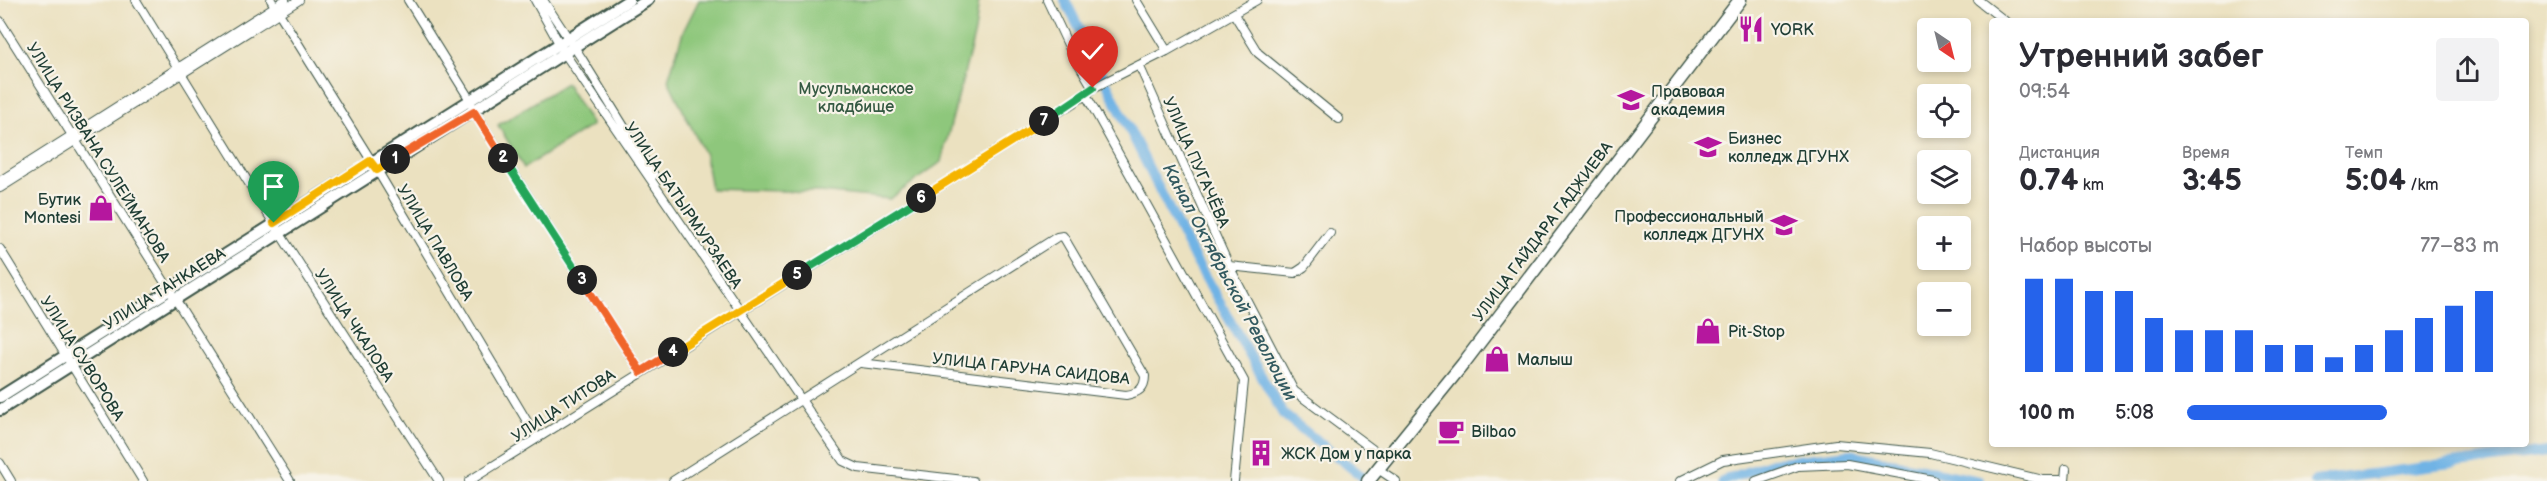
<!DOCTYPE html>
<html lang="ru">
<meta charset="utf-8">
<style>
body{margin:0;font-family:"Balsamiq Sans",sans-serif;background:#f2f2f3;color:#2b2b33;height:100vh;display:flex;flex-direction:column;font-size:22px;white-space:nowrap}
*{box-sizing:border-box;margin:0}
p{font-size:20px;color:#7c7c81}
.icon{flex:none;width:33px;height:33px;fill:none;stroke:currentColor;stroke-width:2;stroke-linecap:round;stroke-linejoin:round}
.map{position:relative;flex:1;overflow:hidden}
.panel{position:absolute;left:1989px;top:18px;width:540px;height:429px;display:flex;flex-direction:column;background:#fff;border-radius:6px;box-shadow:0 3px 9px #0003}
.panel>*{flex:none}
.needle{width:39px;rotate:145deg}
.fabs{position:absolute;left:1917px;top:18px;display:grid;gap:12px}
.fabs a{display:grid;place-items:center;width:54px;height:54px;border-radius:6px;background:#fff;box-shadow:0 3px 9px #0003;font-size:30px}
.pin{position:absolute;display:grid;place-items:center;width:51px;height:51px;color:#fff;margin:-62px -26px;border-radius:50% 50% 50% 0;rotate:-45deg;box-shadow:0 0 6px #0007}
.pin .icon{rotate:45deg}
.km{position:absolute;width:30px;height:30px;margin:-15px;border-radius:50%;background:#222;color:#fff;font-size:16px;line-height:30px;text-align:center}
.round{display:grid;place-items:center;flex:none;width:63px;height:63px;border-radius:6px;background:#f2f2f3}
.summary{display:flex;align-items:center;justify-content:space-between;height:102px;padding:0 30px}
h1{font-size:33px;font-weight:600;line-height:45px}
.metrics{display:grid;grid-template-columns:repeat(3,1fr);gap:9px;height:102px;padding:6px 30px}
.metrics div{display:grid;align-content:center}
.metrics b{font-size:30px;font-weight:600}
.metrics small{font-size:16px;font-weight:400}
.metrics p{font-size:16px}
.chart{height:168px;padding:12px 30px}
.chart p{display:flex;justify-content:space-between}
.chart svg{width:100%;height:108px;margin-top:6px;stroke:#2563eb;stroke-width:6}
ul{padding:0 30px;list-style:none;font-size:20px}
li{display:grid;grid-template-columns:96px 72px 1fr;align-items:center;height:45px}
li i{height:15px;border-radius:8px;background:#2563eb}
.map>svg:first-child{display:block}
</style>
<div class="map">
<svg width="2547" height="481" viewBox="0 0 2547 481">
<rect width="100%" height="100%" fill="#f7f3e8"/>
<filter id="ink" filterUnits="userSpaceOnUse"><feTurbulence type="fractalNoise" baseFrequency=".0167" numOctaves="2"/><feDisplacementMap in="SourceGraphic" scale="12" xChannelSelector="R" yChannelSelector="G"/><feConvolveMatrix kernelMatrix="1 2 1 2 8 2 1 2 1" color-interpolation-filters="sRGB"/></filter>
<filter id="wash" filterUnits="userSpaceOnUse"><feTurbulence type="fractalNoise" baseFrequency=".008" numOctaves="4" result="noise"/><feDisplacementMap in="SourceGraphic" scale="24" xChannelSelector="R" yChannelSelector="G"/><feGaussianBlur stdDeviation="1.35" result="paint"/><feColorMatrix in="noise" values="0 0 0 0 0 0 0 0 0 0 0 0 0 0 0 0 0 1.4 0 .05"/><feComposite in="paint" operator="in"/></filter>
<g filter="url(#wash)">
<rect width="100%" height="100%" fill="#ebe1c0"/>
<path fill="#8ec77b" stroke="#568258" stroke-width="1.5" d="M699 0H979L975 32 941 162 890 199 820 192 711 189 705 155 668 80 683 32Z
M566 83 592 125 524 168 498 125Z"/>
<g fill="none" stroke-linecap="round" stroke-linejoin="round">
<path stroke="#6fb3e5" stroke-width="10" d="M1065 0 1187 245 1283 414 1368 481
M1722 481 1772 463 1849 454 1979 481
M2315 481 2547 452"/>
</g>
</g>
<g filter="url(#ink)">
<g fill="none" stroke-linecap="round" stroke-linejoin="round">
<g stroke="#3e5649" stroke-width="10">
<path id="street" d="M136 0 279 232 439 481
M271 0 377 170 537 438
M408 0 470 100 474 112 641 372
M535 0 565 54 843 461 858 468 973 481
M543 0 582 59 654 175
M1047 0 1070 49 1093 88
M1136 0 1167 51
M1978 0 2005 21
M1234 14 1258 53 1339 119
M0 21 290 481
M1139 65 1229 266 1294 391 1387 460
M1086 95 1244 381 1234 481
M0 181 285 0
M0 188 299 0
M0 249 143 481
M1229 266 1295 273 1304 267 1330 233
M0 463 11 481
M1378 469 1396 481
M469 481 1086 95 1093 88 1167 51 1257 0
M673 481 1057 237 1063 236 1145 376C1145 389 1138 393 1126 395L861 363
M1680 481 1723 460 1836 444 1930 453 2043 480H2065L2066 469
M1756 481 1798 466 1847 464 1933 480"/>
</g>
<g stroke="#3e5649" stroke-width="14">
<path id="secondary" d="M0 397 629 0
M0 410 648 0"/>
</g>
<g stroke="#3e5649" stroke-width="15">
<path id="primary" d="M1368 481 1463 364 1740 0"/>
</g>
<use href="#street" stroke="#fff" stroke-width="8"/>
<use href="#secondary" stroke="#fff" stroke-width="10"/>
<use href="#primary" stroke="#fff" stroke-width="12"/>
</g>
</g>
<g fill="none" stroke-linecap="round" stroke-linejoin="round" filter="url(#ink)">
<g stroke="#fff" stroke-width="12">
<path id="split-1" d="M274 223 370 161 377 170 395 159"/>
</g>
<g stroke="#fff" stroke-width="12">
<path id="split-2" d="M395 159 474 112 503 158"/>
</g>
<g stroke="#fff" stroke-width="12">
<path id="split-3" d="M503 158 582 280"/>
</g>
<g stroke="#fff" stroke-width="12">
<path id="split-4" d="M582 280 641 372 673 352"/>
</g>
<g stroke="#fff" stroke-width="12">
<path id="split-5" d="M673 352 797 275"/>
</g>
<g stroke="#fff" stroke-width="12">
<path id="split-6" d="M797 275 921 198"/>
</g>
<g stroke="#fff" stroke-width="12">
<path id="split-7" d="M921 198 1044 121"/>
</g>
<g stroke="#fff" stroke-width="12">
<path id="split-8" d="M1044 121 1093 88"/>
</g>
<use href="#split-1" stroke="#f5b400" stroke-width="8"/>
<use href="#split-2" stroke="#f0652b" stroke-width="8"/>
<use href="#split-3" stroke="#22a559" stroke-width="8"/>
<use href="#split-4" stroke="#f0652b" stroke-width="8"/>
<use href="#split-5" stroke="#f5b400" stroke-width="8"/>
<use href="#split-6" stroke="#22a559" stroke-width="8"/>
<use href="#split-7" stroke="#f5b400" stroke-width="8"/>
<use href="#split-8" stroke="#22a559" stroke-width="8"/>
</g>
<defs>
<g id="restaurant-bare" transform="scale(2.07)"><path d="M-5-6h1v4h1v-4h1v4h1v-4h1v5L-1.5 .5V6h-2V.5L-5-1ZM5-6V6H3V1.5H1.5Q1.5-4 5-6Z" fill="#b5179e" stroke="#f7f3e8" stroke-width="2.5" paint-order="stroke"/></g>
<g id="university-bare" transform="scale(2.07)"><path d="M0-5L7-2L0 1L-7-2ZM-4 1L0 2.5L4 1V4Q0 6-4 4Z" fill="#b5179e" stroke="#f7f3e8" stroke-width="2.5" paint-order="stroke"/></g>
<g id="shop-bare" transform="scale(2.07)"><path d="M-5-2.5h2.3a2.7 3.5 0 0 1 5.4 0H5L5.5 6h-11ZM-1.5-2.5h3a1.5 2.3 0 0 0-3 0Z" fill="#b5179e" stroke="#f7f3e8" stroke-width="2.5" paint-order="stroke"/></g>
<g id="cafe-bare" transform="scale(2.07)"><path d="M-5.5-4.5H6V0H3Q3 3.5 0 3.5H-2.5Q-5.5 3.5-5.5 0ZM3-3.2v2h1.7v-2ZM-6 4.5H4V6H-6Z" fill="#b5179e" stroke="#f7f3e8" stroke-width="2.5" paint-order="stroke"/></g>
<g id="building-bare" transform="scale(2.07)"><path d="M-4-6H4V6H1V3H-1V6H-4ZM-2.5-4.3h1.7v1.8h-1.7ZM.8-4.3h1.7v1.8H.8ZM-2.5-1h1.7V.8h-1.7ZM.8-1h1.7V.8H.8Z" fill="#b5179e" stroke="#f7f3e8" stroke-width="2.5" paint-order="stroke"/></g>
</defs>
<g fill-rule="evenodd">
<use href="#restaurant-bare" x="1751" y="29"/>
<use href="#university-bare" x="1631" y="100"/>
<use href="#university-bare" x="1708" y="147"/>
<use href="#shop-bare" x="101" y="208"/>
<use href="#university-bare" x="1784" y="225"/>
<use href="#shop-bare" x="1708" y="331"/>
<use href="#shop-bare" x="1497" y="359"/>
<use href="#cafe-bare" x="1451" y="431"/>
<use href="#building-bare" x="1261" y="453"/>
</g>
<g text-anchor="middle" stroke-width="4.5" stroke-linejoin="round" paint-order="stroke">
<g font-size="16" fill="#1f3d34" stroke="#f7f3e8" text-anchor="start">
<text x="1771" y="35">YORK</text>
<text x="1651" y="97">Правовая<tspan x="1651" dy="18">академия</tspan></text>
<text x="1728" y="144">Бизнес<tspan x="1728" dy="18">колледж ДГУНХ</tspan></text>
<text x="81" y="205" text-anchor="end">Бутик<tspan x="81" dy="18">Montesi</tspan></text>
<text x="1764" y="222" text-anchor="end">Профессиональный<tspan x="1764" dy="18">колледж ДГУНХ</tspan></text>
<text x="1728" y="337">Pit-Stop</text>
<text x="1517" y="365">Малыш</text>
<text x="1471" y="437">Bilbao</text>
<text x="1281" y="459">ЖСК Дом у парка</text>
</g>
<g font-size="16" fill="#355942" stroke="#f7f3e8">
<text x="856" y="94">Мусульманское<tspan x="856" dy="18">кладбище</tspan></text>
</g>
<g font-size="16" fill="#1f3d34" stroke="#f7f3e8">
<text transform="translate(99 152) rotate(58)" y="6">УЛИЦА РИЗВАНА СУЛЕЙМАНОВА</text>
<text transform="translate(1197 162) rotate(66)" y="6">УЛИЦА ПУГАЧЁВА</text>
<text transform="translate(684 205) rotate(56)" y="6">УЛИЦА БАТЫРМУРЗАЕВА</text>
<text transform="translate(1542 231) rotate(-53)" y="6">УЛИЦА ГАЙДАРА ГАДЖИЕВА</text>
<text transform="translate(436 242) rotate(59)" y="6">УЛИЦА ПАВЛОВА</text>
<text transform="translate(164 288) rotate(-32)" y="6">УЛИЦА ТАНКАЕВА</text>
<text transform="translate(355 325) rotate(57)" y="6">УЛИЦА ЧКАЛОВА</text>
<text transform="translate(83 358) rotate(58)" y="6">УЛИЦА СУВОРОВА</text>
<text transform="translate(1031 368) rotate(6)" y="6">УЛИЦА ГАРУНА САИДОВА</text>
<text transform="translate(563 405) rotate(-33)" y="6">УЛИЦА ТИТОВА</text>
</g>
<g font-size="18" font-style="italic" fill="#335a60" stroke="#f7f3e8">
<text transform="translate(1230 282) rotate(62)" y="6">Канал Октябрьской Революции</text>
</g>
</g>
</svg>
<div class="fabs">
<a><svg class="needle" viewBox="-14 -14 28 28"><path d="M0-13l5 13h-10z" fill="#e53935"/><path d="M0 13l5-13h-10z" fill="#7c7c81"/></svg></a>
<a><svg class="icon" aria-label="locate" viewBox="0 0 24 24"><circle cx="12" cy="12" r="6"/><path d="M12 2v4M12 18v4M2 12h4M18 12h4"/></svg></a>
<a><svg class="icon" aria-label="layers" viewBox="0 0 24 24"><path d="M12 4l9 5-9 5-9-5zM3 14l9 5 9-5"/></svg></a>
<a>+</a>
<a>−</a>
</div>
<div class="pin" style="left:274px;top:223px;background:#1e9e55"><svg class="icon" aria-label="arrive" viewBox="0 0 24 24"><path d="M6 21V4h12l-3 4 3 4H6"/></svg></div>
<div class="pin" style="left:1093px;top:88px;background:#d93025"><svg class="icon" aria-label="check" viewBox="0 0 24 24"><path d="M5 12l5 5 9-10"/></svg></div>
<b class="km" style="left:395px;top:159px">1</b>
<b class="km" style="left:503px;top:158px">2</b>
<b class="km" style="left:582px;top:280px">3</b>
<b class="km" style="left:673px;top:352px">4</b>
<b class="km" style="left:797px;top:275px">5</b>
<b class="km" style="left:921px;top:198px">6</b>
<b class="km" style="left:1044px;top:121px">7</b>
<section class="panel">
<div class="summary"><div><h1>Утренний забег</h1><p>09:54</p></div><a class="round"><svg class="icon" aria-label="share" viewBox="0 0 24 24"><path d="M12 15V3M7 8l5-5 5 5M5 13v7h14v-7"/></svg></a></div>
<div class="metrics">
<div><p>Дистанция</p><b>0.74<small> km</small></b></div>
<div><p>Время</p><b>3:45</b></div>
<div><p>Темп</p><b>5:04<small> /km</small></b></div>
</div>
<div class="chart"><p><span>Набор высоты</span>77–83 m</p>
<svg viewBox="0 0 160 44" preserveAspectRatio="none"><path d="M5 44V6M15 44V6M25 44V11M35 44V11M45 44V22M55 44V27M65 44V27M75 44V27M85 44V33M95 44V33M105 44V38M115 44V33M125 44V27M135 44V22M145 44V17M155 44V11"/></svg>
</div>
<ul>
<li><b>100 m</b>5:08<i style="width:64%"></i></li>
</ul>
</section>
</div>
